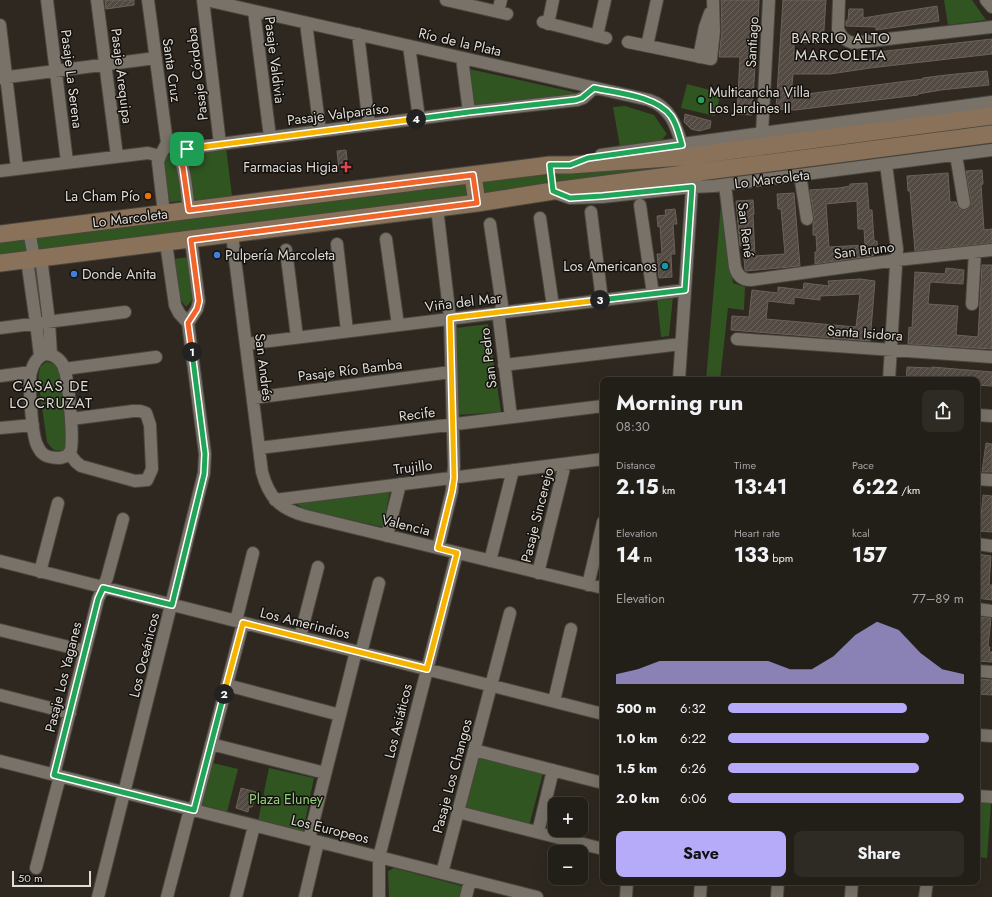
<!DOCTYPE html>
<meta charset="utf-8">
<style>
body{margin:0;font-family:Jost,sans-serif;background:#2e2b25;color:#f1f3f6;height:100vh;display:flex;flex-direction:column;font-size:15px;white-space:nowrap}
*{box-sizing:border-box;margin:0}
p{font-size:13px;color:#a2a2a2}
.icon{flex:none;width:22px;height:22px;fill:none;stroke:currentColor;stroke-width:2;stroke-linecap:round;stroke-linejoin:round}
.map{position:relative;flex:1;overflow:hidden}
.drawer{position:absolute;left:600px;top:377px;width:380px;height:508px;display:flex;flex-direction:column;background:#221e18;border-radius:8px;box-shadow:0 4px 16px #0002,0 0 0 1px #3f3c37}
.drawer>*{flex:none}
.tools{position:absolute;left:548px;top:797px;display:grid;gap:8px}
.tools a{display:grid;place-items:center;width:40px;height:40px;border-radius:8px;background:#221e18;box-shadow:0 4px 16px #0002,0 0 0 1px #3f3c37;font-size:20px}
.scale{position:absolute;left:12px;bottom:10px;width:79px;box-sizing:border-box;padding-left:4px;border:2px solid #dfdcd6;border-top:0;font-size:11px;line-height:14px;white-space:nowrap;color:#dfdcd6;-webkit-text-stroke:3px #14110e;paint-order:stroke}
.pin{position:absolute;display:grid;place-items:center;width:34px;height:34px;color:#fff;margin:-17px;border-radius:8px;box-shadow:0 2px 6px #0006}
.km{position:absolute;width:20px;height:20px;margin:-10px;border-radius:50%;background:#222;color:#fff;font-size:11px;line-height:20px;text-align:center}
.round{display:grid;place-items:center;flex:none;width:42px;height:42px;border-radius:8px;background:#2e2b25}
.summary{display:flex;align-items:center;justify-content:space-between;height:68px;padding:0 16px}
h1{font-size:22px;font-weight:700;line-height:30px}
.figures{display:grid;grid-template-columns:repeat(3,1fr);gap:6px;height:68px;padding:4px 16px}
.figures div{display:grid;align-content:center}
.figures b{font-size:20px;font-weight:700}
.figures small{font-size:11px;font-weight:400}
.figures p{font-size:11px}
.chart{height:112px;padding:8px 16px}
.chart p{display:flex;justify-content:space-between}
.chart svg{width:100%;height:72px;margin-top:4px;fill:#b6abf8;opacity:.7}
.button{display:flex;gap:8px;margin-top:auto;padding:8px 16px}
.button a{flex:1;height:46px;border-radius:8px;background:#b6abf8;color:#111;font-size:16px;font-weight:700;line-height:46px;text-align:center}
.button a+a{background:#2e2b25;color:#f1f3f6}
ul{padding:0 16px;list-style:none;font-size:13px}
li{display:grid;grid-template-columns:64px 48px 1fr;align-items:center;height:30px}
li i{height:10px;border-radius:5px;background:#b6abf8}
.map>svg:first-child{display:block}
</style>
<div class="map">
<svg width="992" height="897" viewBox="0 0 992 897">
<defs>
<pattern id="building-hatch" width="6" height="6" patternUnits="userSpaceOnUse"><rect width="6" height="6" fill="#534b43"/><path d="M-1 1l2-2M0 6l6-6M5 7l2-2" fill="none" stroke="#6b645d"/></pattern>
</defs>
<rect width="100%" height="100%" fill="#2e2820"/>
<path fill="#305521" d="M944 0H972L986 20 948 25Z
M469 69 578 93 564 96 475 105Z
M687 84 721 93 715 116 681 108Z
M625 106 654 115 667 134 660 142 620 147 613 107Z
M226 147 232 196 199 201 192 198 186 155Z
M165 155H174L183 201 170 202 164 167Z
M669 158 675 173 0 259V242Z
M721 204 724 205 733 283 745 287 744 310 728 308 720 380H706Z
M188 257 193 299 186 307 179 298 174 259Z
M673 297 669 336 661 337 657 299Z
M488 324 501 412 457 415 456 328Z
M46 362 52 363 59 368 70 433 69 449C56 452 54 452 47 442L38 380 40 367Z
M390 491 383 527 307 510 299 506 294 501Z
M477 756 543 773 529 826 464 809Z
M213 763 238 769 227 812 202 805Z
M269 768 314 778 303 831 258 821Z
M977 802 991 803 987 858 977 857Z
M394 868 462 886 460 897H389L388 871Z"/>
<path fill="url(#building-hatch)" stroke="#6a6259" fill-rule="evenodd" d="M105 0H134V5L106 9Z
M721 0H759L756 66H755L752 115 737 114 740 57H719L722 31Z
M783 0H826L823 44 794 42V59H874V53L877 52 992 39V54L870 68 830 74H793L791 96 923 79V78L946 75 987 71 989 85 941 90 918 94V95L795 110 776 109Z
M937 6 939 21 876 30V27L846 26V21L848 20 849 9H863V18Z
M685 114 711 121 710 128 699 131 691 129 684 122Z
M346 150 348 168 339 169 337 151Z
M982 170 983 184 981 185 984 230 992 229V243L915 251 910 191H908L907 176 948 173 950 202H956L958 208 965 210 969 208 971 202 966 171Z
M867 183 869 210H872L874 241H877L878 252H873V256L815 264V252H817L816 235H813V224L814 218 810 190 839 188 850 186V184ZM857 201 858 229H864L865 245 829 247 826 204Z
M794 193 800 266 746 271 745 270 743 246H740L736 201 753 200 754 214 753 215 755 256 785 254 781 209H778L777 194Z
M675 209 677 224H673L675 254H671L672 277 659 278 657 254H662L660 226 658 227 657 216 666 215 665 210Z
M982 265H992V349L908 344 909 327 912 328 915 272 945 274 946 268 964 270 963 284 930 282 928 304 958 306 956 335 978 337Z
M860 279 875 281 870 341 731 330 732 316 749 317 752 290 778 293V287L803 290 804 283 829 286 828 281ZM860 294 856 327 766 319 768 301 794 304V297L820 300V296Z
M907 367 932 368V367L992 372V386L977 385V380H906Z
M986 443 992 444V472H982Z
M983 495 992 496V532L977 531V517H981Z
M977 554 991 556 989 585H992V600L977 598Z
M977 617 991 618 988 647H990L989 652H992V662L977 661Z
M977 679 992 680V695L977 694Z
M241 788 256 792 252 807H249L248 812 236 808Z"/>
<g fill="none" stroke-linecap="round" stroke-linejoin="round">
<g stroke="#4a463e" stroke-width="14">
<path id="minor" d="M47 0 67 162
M97 0 117 156
M148 0 167 143 160 156 158 162 164 213
M203 0 220 144
M206 0 649 100C670 107 676 125 682 145
M446 0 507 14
M839 0 838 29C841 37 845 41 853 43L992 27
M986 0 992 7
M254 11 270 137
M498 12 501 0
M543 22 606 38
M306 23 320 131
M548 24 553 0
M0 25 17 168
M358 34 369 125
M597 36 605 0
M628 42 711 59 714 31 713 0
M409 46 419 118
M647 46 657 0
M699 57 705 27 710 13
M462 58 469 112
M0 78 156 58
M762 134 769 0
M173 148C186 162 186 191 189 210
M178 154 187 149 220 144 469 112 577 100 583 98 594 88
M601 155 992 102
M956 155 964 203
M886 164 897 249 889 380
M0 171 148 153 160 156
M800 175 807 219
M725 185 735 267C737 275 742 280 751 280L897 260 992 250
M553 192 570 198 602 197 692 187 714 186 992 150
M640 205 653 294
M437 208 450 318 454 466 452 491 438 548
M591 212 602 300
M540 218 553 306
M490 224 502 305 499 319 511 417
M29 230 34 258 42 265 49 322 51 354
M232 235 262 472C269 498 280 509 306 516L603 588
M386 239 398 325
M337 244 347 331
M286 250 297 337
M34 258 28 267 36 323 40 356
M972 304 975 252
M188 323 197 309 199 301 191 240
M0 328 125 312
M737 339 992 357
M246 344 685 290
M45 354C52 354 59 358 63 365 68 374 75 444 70 453 67 456 63 458 59 458 54 458 46 457 42 453 40 451 38 447 37 445 32 435 28 382 31 372 33 364 37 357 45 354Z
M504 365 681 344
M64 369 156 357
M0 376 31 372
M679 380 692 187 696 181
M253 398 451 372
M977 415 992 416
M0 428 33 425
M259 448 603 406
M69 453 76 462 81 466 135 481 147 480 152 469 150 425 146 413 140 411H133L71 419
M977 479 992 480
M275 500 603 459
M387 536 400 484
M977 544 992 546
M0 561 603 714
M490 561 513 470
M40 572 58 503
M538 573 565 464
M588 585 603 522
M977 609 992 611
M236 621 253 553
M0 630 85 651
M300 637 318 567
M361 653 379 583
M977 671 992 672
M227 685 340 715
M0 695 70 713
M554 701 571 629
M977 735 992 736
M211 744 325 773
M474 750 603 783
M0 761 537 897
M54 775 98 599 107 578 123 519
M977 796 992 797
M194 810 243 623
M458 812 603 849
M538 832 553 770
M309 839 356 651
M36 868 60 776
M442 873 510 613
M98 897 204 473 205 454 188 323 179 313 175 305 166 243
M167 897 190 809
M236 897 254 826
M305 897 318 842
M379 897V857L457 553
M466 897 470 880
M626 897 627 882
M700 897 701 882
M777 897 778 882
M851 897 852 882
M925 897 927 882"/>
</g>
<g stroke="#4a463e" stroke-width="19">
<path id="secondary" d="M473 175 477 203
M0 234 550 165H570L682 157 992 116
M0 263 477 203 553 191 992 134"/>
</g>
<use href="#minor" stroke="#787268" stroke-width="12"/>
<use href="#secondary" stroke="#8a725a" stroke-width="17"/>
</g>
<g fill="none" stroke-linecap="round" stroke-linejoin="round">
<g stroke="#fff" stroke-width="8">
<path id="split-1" d="M187 149 178 154 183 168 189 210 473 175 477 203 191 240 199 301 197 309 188 323 192 352"/>
</g>
<g stroke="#fff" stroke-width="8">
<path id="split-2" d="M192 352 205 454 204 474 172 605 103 588 98 599 54 775 194 810 224 694"/>
</g>
<g stroke="#fff" stroke-width="8">
<path id="split-3" d="M224 694 243 623 427 669 457 553 438 548 452 491 454 478 450 318 600 300"/>
</g>
<g stroke="#fff" stroke-width="8">
<path id="split-4" d="M416 119 469 112 576 100 582 98 594 88C617 93 657 96 671 116 677 124 679 135 682 145L588 158 570 165H550L553 191 570 198 602 196 692 187 685 290 600 300"/>
</g>
<g stroke="#fff" stroke-width="8">
<path id="split-5" d="M187 149 416 119"/>
</g>
<use href="#split-1" stroke="#f0652b" stroke-width="5"/>
<use href="#split-2" stroke="#22a559" stroke-width="5"/>
<use href="#split-3" stroke="#f5b400" stroke-width="5"/>
<use href="#split-4" stroke="#22a559" stroke-width="5"/>
<use href="#split-5" stroke="#f5b400" stroke-width="5"/>
</g>
<circle fill="#2e9e5b" stroke="#14110e" stroke-width="1.5" cx="701" cy="100" r="4"/>
<path fill="#e0444e" stroke="#14110e" stroke-width="1.5" d="M344 161h4v4h4v4h-4v4h-4v-4h-4v-4h4z"/>
<circle fill="#e8710a" stroke="#14110e" stroke-width="1.5" cx="148" cy="196" r="4"/>
<g fill="#3f7fe0" stroke="#14110e" stroke-width="1.5">
<circle cx="217" cy="255" r="4"/>
<circle cx="74" cy="274" r="4"/>
</g>
<circle fill="#0f9aa8" stroke="#14110e" stroke-width="1.5" cx="665" cy="266" r="4"/>
<g text-anchor="middle" stroke-width="3" stroke-linejoin="round" paint-order="stroke">
<g font-size="14" fill="#dfdcd6" stroke="#14110e">
<text transform="translate(460 42) rotate(13)" y="5">Río de la Plata</text>
<text transform="translate(752 42) rotate(-87)" y="5">Santiago</text>
<text transform="translate(275 60) rotate(83)" y="5">Pasaje Valdivia</text>
<text transform="translate(172 70) rotate(82)" y="5">Santa Cruz</text>
<text transform="translate(197 74) rotate(-97)" y="5">Pasaje Córdoba</text>
<text transform="translate(122 76) rotate(83)" y="5">Pasaje Arequipa</text>
<text transform="translate(72 79) rotate(83)" y="5">Pasaje La Serena</text>
<text transform="translate(338 114) rotate(-7)" y="5">Pasaje Valparaíso</text>
<text transform="translate(772 179) rotate(-7)" y="5">Lo Marcoleta</text>
<text transform="translate(130 218) rotate(-7)" y="5">Lo Marcoleta</text>
<text transform="translate(746 230) rotate(83)" y="5">San René</text>
<text transform="translate(864 250) rotate(-7)" y="5">San Bruno</text>
<text transform="translate(463 302) rotate(-7)" y="5">Viña del Mar</text>
<text transform="translate(865 333) rotate(4)" y="5">Santa Isidora</text>
<text transform="translate(488 358) rotate(-97)" y="5">San Pedro</text>
<text transform="translate(264 367) rotate(83)" y="5">San Andrés</text>
<text transform="translate(350 370) rotate(-7)" y="5">Pasaje Río Bamba</text>
<text transform="translate(417 414) rotate(-7)" y="5">Recife</text>
<text transform="translate(413 467) rotate(-7)" y="5">Trujillo</text>
<text transform="translate(537 515) rotate(-76)" y="5">Pasaje Sincerejo</text>
<text transform="translate(406 525) rotate(14)" y="5">Valencia</text>
<text transform="translate(305 623) rotate(14)" y="5">Los Amerindios</text>
<text transform="translate(144 655) rotate(-76)" y="5">Los Oceánicos</text>
<text transform="translate(63 677) rotate(-76)" y="5">Pasaje Los Yaganes</text>
<text transform="translate(398 721) rotate(-76)" y="5">Los Asiáticos</text>
<text transform="translate(452 776) rotate(-75)" y="5">Pasaje Los Changos</text>
<text transform="translate(330 829) rotate(14)" y="5">Los Europeos</text>
</g>
<g font-size="14" fill="#dfdcd6" stroke="#14110e" text-anchor="start">
<text x="709" y="97">Multicancha Villa<tspan x="709" dy="16">Los Jardines II</tspan></text>
<text x="338" y="172" text-anchor="end">Farmacias Higia</text>
<text x="140" y="201" text-anchor="end">La Cham Pío</text>
<text x="225" y="260">Pulpería Marcoleta</text>
<text x="657" y="271" text-anchor="end">Los Americanos</text>
<text x="82" y="279">Donde Anita</text>
</g>
<g font-size="14" fill="#94d27d" stroke="#14110e">
<text x="286" y="804">Plaza Eluney</text>
</g>
<g font-size="15" letter-spacing="1" fill="#dfdcd6" stroke="#14110e">
<text x="841" y="43">BARRIO ALTO<tspan x="841" dy="17">MARCOLETA</tspan></text>
<text x="51" y="391">CASAS DE<tspan x="51" dy="17">LO CRUZAT</tspan></text>
</g>
</g>
</svg>
<div class="tools">
<a>+</a>
<a>−</a>
</div>
<div class="scale">50 m</div>
<div class="pin" style="left:187px;top:149px;background:#1e9e55"><svg class="icon" aria-label="arrive" viewBox="0 0 24 24"><path d="M6 21V4h12l-3 4 3 4H6"/></svg></div>
<b class="km" style="left:192px;top:352px">1</b>
<b class="km" style="left:224px;top:694px">2</b>
<b class="km" style="left:600px;top:300px">3</b>
<b class="km" style="left:416px;top:119px">4</b>
<section class="drawer">
<div class="summary"><div><h1>Morning run</h1><p>08:30</p></div><a class="round"><svg class="icon" aria-label="share" viewBox="0 0 24 24"><path d="M12 15V3M7 8l5-5 5 5M5 13v7h14v-7"/></svg></a></div>
<div class="figures">
<div><p>Distance</p><b>2.15<small> km</small></b></div>
<div><p>Time</p><b>13:41</b></div>
<div><p>Pace</p><b>6:22<small> /km</small></b></div>
</div>
<div class="figures">
<div><p>Elevation</p><b>14<small> m</small></b></div>
<div><p>Heart rate</p><b>133<small> bpm</small></b></div>
<div><p>kcal</p><b>157</b></div>
</div>
<div class="chart"><p><span>Elevation</span>77–89 m</p>
<svg viewBox="0 0 160 44" preserveAspectRatio="none"><path d="M0 44V38L10 35L20 30L30 30L40 30L50 30L60 30L70 30L80 35L90 35L100 27L110 14L120 6L130 11L140 25L150 35L160 38V44z"/></svg>
</div>
<ul>
<li><b>500 m</b>6:32<i style="width:76%"></i></li>
<li><b>1.0 km</b>6:22<i style="width:85%"></i></li>
<li><b>1.5 km</b>6:26<i style="width:81%"></i></li>
<li><b>2.0 km</b>6:06<i style="width:100%"></i></li>
</ul>
<div class="button"><a>Save</a><a>Share</a></div>
</section>
</div>
